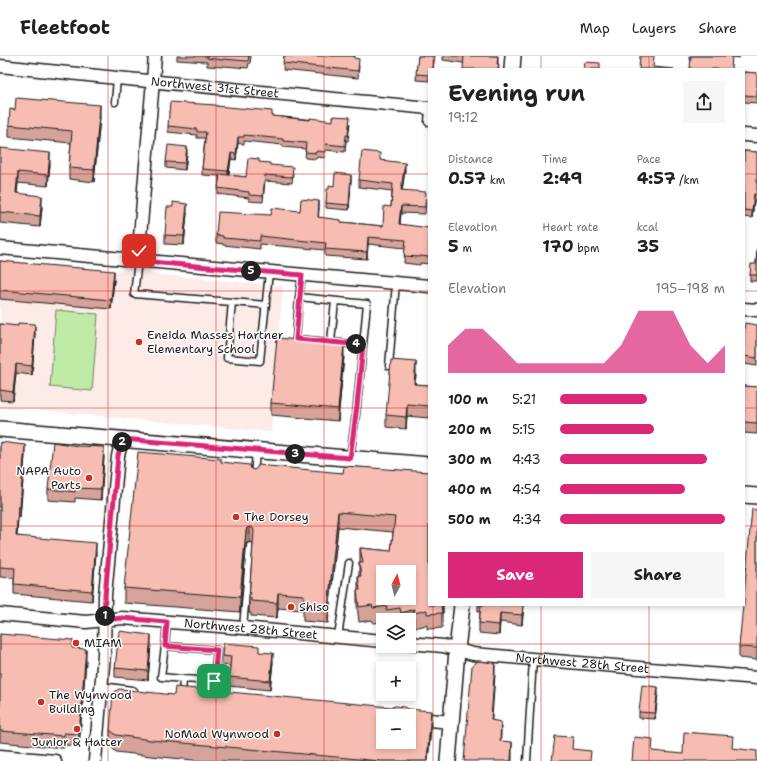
<!DOCTYPE html>
<meta charset="utf-8">
<style>
body{margin:0;font-family:"Shantell Sans",sans-serif;background:#f6f6f6;color:#202124;height:100vh;display:flex;flex-direction:column;font-size:15px;white-space:nowrap}
*{box-sizing:border-box;margin:0}
p{font-size:13px;color:#757577}
.icon{flex:none;width:22px;height:22px;fill:none;stroke:currentColor;stroke-width:2;stroke-linecap:round;stroke-linejoin:round}
.map{position:relative;flex:1;overflow:hidden}
.drawer{position:absolute;left:428px;top:12px;width:317px;height:538px;display:flex;flex-direction:column;background:#fff;border-radius:0px;box-shadow:0 2px 6px #0003}
.drawer>*{flex:none}
.needle{width:26px;rotate:7deg}
.buttons{position:absolute;left:376px;top:509px;display:grid;gap:8px}
.buttons a{display:grid;place-items:center;width:40px;height:40px;border-radius:0px;background:#fff;box-shadow:0 2px 6px #0003;font-size:20px}
.pin{position:absolute;display:grid;place-items:center;width:34px;height:34px;color:#fff;margin:-17px;border-radius:8px;box-shadow:0 2px 6px #0006}
.km{position:absolute;width:20px;height:20px;margin:-10px;border-radius:50%;background:#222;color:#fff;font-size:11px;line-height:20px;text-align:center}
.round{display:grid;place-items:center;flex:none;width:42px;height:42px;border-radius:0px;background:#f6f6f6}
.summary{display:flex;align-items:center;justify-content:space-between;height:68px;padding:0 20px}
h1{font-size:22px;font-weight:700;line-height:30px}
.figures{display:grid;grid-template-columns:repeat(3,1fr);gap:6px;height:68px;padding:4px 20px}
.figures div{display:grid;align-content:center}
.figures b{font-size:17px;font-weight:700}
.figures small{font-size:11px;font-weight:400}
.figures p{font-size:11px}
.chart{height:112px;padding:8px 20px}
.chart p{display:flex;justify-content:space-between}
.chart svg{width:100%;height:72px;margin-top:4px;fill:#db2777;opacity:.7}
.action{display:flex;gap:8px;margin-top:auto;padding:8px 20px}
.action a{flex:1;height:46px;border-radius:0px;background:#db2777;color:#fff;font-size:16px;font-weight:700;line-height:46px;text-align:center}
.action a+a{background:#f6f6f6;color:#202124}
ul{padding:0 20px;list-style:none;font-size:13px}
li{display:grid;grid-template-columns:64px 48px 1fr;align-items:center;height:30px}
li i{height:10px;border-radius:5px;background:#db2777}
header{display:flex;align-items:center;gap:24px;box-sizing:border-box;height:56px;padding:0 20px;background:#fff;border-bottom:1px solid #e0e0e0}
header strong{font-size:19px}
nav{display:flex;gap:22px;margin-inline-start:auto;font-size:14px}
.map>svg:first-child{display:block}
</style>
<header>
<strong>Fleetfoot</strong>
<nav><a>Map</a><a>Layers</a><a>Share</a></nav>
</header>
<div class="map">
<svg width="757" height="705" viewBox="0 0 757 705">
<rect width="100%" height="100%" fill="#fff"/>
<filter id="ink" filterUnits="userSpaceOnUse"><feTurbulence type="fractalNoise" baseFrequency=".025" numOctaves="2"/><feDisplacementMap in="SourceGraphic" scale="8" xChannelSelector="R" yChannelSelector="G"/><feConvolveMatrix kernelMatrix="1 2 1 2 8 2 1 2 1" color-interpolation-filters="sRGB"/></filter>
<g filter="url(#ink)">
<path fill="#fdebe8" d="M0 204 283 230 271 376 0 351Z"/>
<path fill="#c0eba7" stroke="#6e8462" d="M56 254 98 258 92 335 50 331Z"/>
<g fill="none" stroke-linecap="round" stroke-linejoin="round">
<g stroke="#1c1c1c" stroke-width="9">
<path id="service" d="M115 46 117 22
M428 66 429 53
M138 205 134 238 232 246 227 302 260 305 269 216
M302 219 299 241 367 248 357 350 350 402
M299 241 296 283 363 289
M232 246 266 249
M331 286 335 245
M389 310 396 227
M254 420 256 395
M167 566 165 590 217 594 214 625 183 623 182 640
M243 572 250 490
M338 581 349 507
M165 590 161 621 183 623
M527 705 533 603"/>
</g>
<g stroke="#1c1c1c" stroke-width="15">
<g id="minor">
<path id="s1" d="M0 10 117 22 429 52"/>
<path d="M744 79 757 80"/>
<path d="M0 192 429 230"/>
<path d="M138 205 155 0"/>
<path d="M744 253 757 254"/>
<path id="s2" d="M0 558 86 566 122 562 243 572 383 585"/>
<path id="s3" d="M409 587 443 590 473 598 757 622"/>
<path d="M101 633 132 637"/>
<path d="M409 662 451 666"/>
<path d="M0 700 55 705"/>
<path d="M95 705 104 598 105 539 118 400 122 383"/>
</g>
</g>
<g stroke="#1c1c1c" stroke-width="18">
<path id="tertiary" d="M512 13 513 0
M0 373 429 409
M744 439 757 440
M448 705 457 594 462 549"/>
</g>
<use href="#service" stroke="#fff" stroke-width="6"/>
<use href="#minor" stroke="#fff" stroke-width="12"/>
<use href="#tertiary" stroke="#fff" stroke-width="15"/>
</g>
<path fill="#d5a399" stroke="#1c1c1c" d="M177 0H251L250 7H249L248 12 223 10V11L207 10V6L177 4Z
M284 0H355V2L359 10 358 22 283 14Z
M418 0H435L433 13H429V25L416 24Z
M443 0H498V8L499 13 463 7 443 4Z
M689 0H740L739 2 733 1 691 3H689Z
M744 16 757 17V47L744 46Z
M216 50 272 60 350 67 348 85H346L345 96 326 94 325 102 317 101 316 103 305 102 306 93 283 91V89L244 85V88L238 87 236 104 231 103 229 119 246 121 259 106 293 117 292 127 265 125 263 146 249 145V142L218 138 219 120 202 119V113L205 82H197V79L168 76V70Z
M100 61 94 126 69 123V112L71 87 9 81V69Z
M0 92 50 108 48 130 18 127 17 137 42 151 40 171 0 167Z
M744 95 757 96V145H754L752 162 744 161Z
M187 97 185 114 166 112V106Z
M380 104 405 114 402 134 426 143 425 158 401 157 400 169 429 172V208L420 207V209L404 207 405 192 368 188 367 203 325 200V194L260 188V193L223 189V188L216 187V179L271 159 300 155 319 152 318 161 341 166 383 170 391 151 392 135 359 131V124Z
M351 124 349 154 326 152V147L329 133Z
M187 157 184 189 165 188V179Z
M757 192V225H750V219L756 208Z
M0 205 114 224 111 253 0 243Z
M0 268 35 277 32 319 16 317 13 345 0 344Z
M757 269V310L744 308V273Z
M344 300 338 365 271 359V347Z
M416 318 415 328 429 329V362L407 360 406 373 386 371V359Z
M744 330 757 331V378L744 377Z
M0 386 25 399 20 461H18L17 480 96 497 92 545 14 538V522L0 521Z
M104 401 101 444 75 442V446L48 444V433Z
M221 406 254 414 343 417 429 416 443 549V557H442V572L427 573V569L414 572V568L409 570V564H383V566L373 567 372 564 359 566 357 549V534H358V520H359V507H360V492L391 495 393 476 338 471 328 567 303 565V554L278 552 277 562 251 560V557H249V542L253 488V487L250 486 247 487 246 490 240 556 124 547V532Z
M757 454V604L739 602V591Z
M478 549H524L522 569 500 566 499 579 479 577V567L480 556 478 555Z
M0 578 86 605 79 690 64 689V692L0 686Z
M151 588 148 624 115 621V612Z
M259 596 273 606 270 634 229 630 230 610 222 609V600Z
M658 637 655 663 639 662V656Z
M431 672 428 705H204L151 700 116 696 110 690V674Z"/>
<path fill="#ae847d" stroke="#1c1c1c" d="M100 49V61L94 126V114Z
M238 81V87L236 104V98Z
M187 91V97L185 114V107Z
M50 97V108L48 130V119Z
M231 97V103L228 121V115Z
M405 107V114L401 142V134Z
M18 116V127L16 148V137Z
M351 119V124L349 154V149Z
M754 138V145L752 162V155Z
M42 140V151L40 171V160Z
M319 145V152L318 169V161Z
M187 148V157L184 189V180Z
M401 150V157L399 176V168Z
M368 181V188L367 203V196Z
M114 215V224L111 253V244Z
M35 268V277L32 319V310Z
M344 288V300L338 365V353Z
M416 306V318L414 340V328Z
M16 308V317L13 345V336Z
M407 348V360L406 373V361Z
M25 389V399L20 461V451Z
M104 391V401L101 444V433Z
M18 451V461L16 490V480Z
M338 456V471L328 567V552Z
M250 471V486L247 487 246 490 240 556V541L246 475 247 472Z
M96 487V497L92 545V535Z
M278 537V552L277 562V547Z
M440 549H443V557H442Z
M523 549H524L522 569V559Z
M414 553V568L409 570V564H401V557Z
M500 557V566L499 579V569Z
M151 579V588L148 624V615Z
M86 593V605L79 690V678Z
M273 597V606L270 634V625Z
M495 607V619L491 676V664Z
M658 631V637L655 663V657Z
M431 655V672L428 705H427Z
M501 666V678L500 697V685Z
M512 686V705H511Z"/>
<path fill="#f8bdb2" stroke="#1c1c1c" fill-rule="evenodd" d="M207 0H249L248 5 223 3V4L207 2Z
M284 0H354V2L359 3 358 15 283 7Z
M418 0H434L433 13H429V19L416 18Z
M464 0H498L497 8H499L498 13H463Z
M640 0H654L653 11 674 13H639Z
M691 0H732L731 13H690Z
M585 6 600 7V13H584Z
M744 16 757 17V40L744 39Z
M16 42 100 49 94 114 69 112 72 75 9 69 10 53 15 54Z
M170 46 200 48 216 49V50L272 55V60L310 64V62L333 65V60L350 61 348 79H346L345 90 326 88 325 96 317 95 316 97 305 96 306 87 283 85V83L244 79V81H238L236 98 231 97 228 115 202 113 206 76H197V73L168 70Z
M168 89 187 91 185 107 166 106Z
M0 92 50 97 48 119 18 116 16 137 42 140 40 160 0 156Z
M362 95 380 97V104L405 107 401 134 426 136 425 151 401 150 399 168 429 172V201L420 200V201L404 200 406 184 368 181 367 196 325 193 326 187 260 180V185L223 182V180L216 179 218 156 271 159 272 152 300 155 301 143 319 145 318 161 341 164V166L383 170 384 150 391 151 393 128 359 124Z
M744 95 757 96V138H754L752 155 744 154Z
M248 102 259 103V106L270 107V109L293 111 292 121 265 119 263 140 249 139V136L218 132 220 118 246 121Z
M335 117 351 119 349 149 326 147 327 133H329V129L334 130Z
M173 146 187 148 184 180 165 179 167 151H173Z
M757 192V219H750L751 208H756Z
M0 205 114 215 111 244 0 234Z
M18 267 35 268 32 310 16 308 13 336 0 334V268L18 270Z
M745 267 757 269V302L744 300V273Z
M277 282 344 288 338 353 271 347Z
M391 304 416 306 414 328 429 329V350L407 348 406 361 386 359Z
M744 330 757 331V367L744 366Z
M0 386 25 389 20 451H18L16 480 96 487 92 535 14 528 15 512 0 511Z
M53 386 78 390 104 391 101 433 74 432 75 436 48 433Z
M138 396 221 403V406L250 409 251 413 254 414 257 412 258 409 343 417 344 410 429 416V549H441L442 557 427 558V554L414 557V553L401 557 400 552 386 554 387 550 373 552 372 549 359 551 357 534H360L358 520H361L359 507H363L360 492 391 495 395 461 338 456 328 552 303 550 304 539 278 537 277 547 251 545V542H249L254 475 253 472 250 471 247 472 246 475 240 541 124 532ZM383 516H409V542H383Z
M752 453 757 454V592L739 591 743 549H744V538Z
M481 549H523L522 559 500 557 499 569 479 567Z
M119 575 151 579 148 615 115 612Z
M0 578 73 584 72 592 86 593 79 678 64 677V680L0 675Z
M223 587 259 590V596L273 597 270 625 229 621 231 601 222 600Z
M478 605 495 607 491 664 501 666 500 685 512 686 511 705H464L472 610Z
M642 629 658 631 655 657 639 656Z
M175 631 391 651 396 650 404 651 408 653 431 655 427 705H380L151 684 116 679 110 674 113 637 119 633 174 639ZM383 660H409V686H383Z
M684 676 733 680 732 692 757 695V705H632L634 681 653 683 652 695 683 698Z
M555 680 573 681 572 693 591 695 590 705H552Z"/>
</g>
<g fill="none" stroke-linecap="round" stroke-linejoin="round" filter="url(#ink)">
<g stroke="#fff" stroke-width="8">
<path id="route" d="M139 195 138 205 302 219 296 283 363 289 357 350 350 402 122 383 118 400 105 539 104 564 122 562 167 566 165 590 217 594 214 625"/>
</g>
<use href="#route" stroke="#db2777" stroke-width="5"/>
</g>
<path fill="none" stroke="#d62828" stroke-width="1" stroke-opacity="0.55" d="M108 0V705M216 0V705M324 0V705M433 0V13M541 0V13M649 0V13M0 118H429M744 118H757M0 235H429M744 235H757M0 352H429M744 352H757M0 470H429M744 470H757M433 549V705M541 549V705M649 549V705M0 588H383M409 588H757"/>
<g fill="#c8321e" stroke="#fff" stroke-width="1.5">
<circle cx="139" cy="286" r="4"/>
<circle cx="89" cy="422" r="4"/>
<circle cx="236" cy="461" r="4"/>
<circle cx="291" cy="551" r="4"/>
<circle cx="76" cy="587" r="4"/>
<circle cx="41" cy="646" r="4"/>
<circle cx="77" cy="673" r="4"/>
<circle cx="277" cy="678" r="4"/>
</g>
<g text-anchor="middle" stroke-width="3" stroke-linejoin="round" paint-order="stroke">
<g font-size="12" fill="#1c1c1c" stroke="#fff">
<text dy="4" stroke="none"><textPath href="#s1" startOffset="216">Northwest 31st Street</textPath></text>
<text dy="4" stroke="none"><textPath href="#s2" startOffset="252">Northwest 28th Street</textPath></text>
<text dy="4" stroke="none"><textPath href="#s3" startOffset="175">Northwest 28th Street</textPath></text>
</g>
<g font-size="12" fill="#1c1c1c" stroke="#fff" text-anchor="start">
<text x="147" y="283">Eneida Masses Hartner<tspan x="147" dy="14">Elementary School</tspan></text>
<text x="81" y="419" text-anchor="end">NAPA Auto<tspan x="81" dy="14">Parts</tspan></text>
<text x="244" y="465">The Dorsey</text>
<text x="299" y="555">Shiso</text>
<text x="84" y="591">MIAM</text>
<text x="49" y="643">The Wynwood<tspan x="49" dy="14">Building</tspan></text>
<text x="269" y="682" text-anchor="end">NoMad Wynwood</text>
<text x="77" y="690" text-anchor="middle">Junior &amp; Hatter</text>
</g>
</g>
</svg>
<div class="buttons">
<a><svg class="needle" viewBox="-14 -14 28 28"><path d="M0-13l5 13h-10z" fill="#e53935"/><path d="M0 13l5-13h-10z" fill="#757577"/></svg></a>
<a><svg class="icon" aria-label="layers" viewBox="0 0 24 24"><path d="M12 4l9 5-9 5-9-5zM3 14l9 5 9-5"/></svg></a>
<a>+</a>
<a>−</a>
</div>
<div class="pin" style="left:214px;top:625px;background:#1e9e55"><svg class="icon" aria-label="arrive" viewBox="0 0 24 24"><path d="M6 21V4h12l-3 4 3 4H6"/></svg></div>
<div class="pin" style="left:139px;top:195px;background:#d93025"><svg class="icon" aria-label="check" viewBox="0 0 24 24"><path d="M5 12l5 5 9-10"/></svg></div>
<b class="km" style="left:105px;top:560px">1</b>
<b class="km" style="left:122px;top:386px">2</b>
<b class="km" style="left:295px;top:398px">3</b>
<b class="km" style="left:356px;top:288px">4</b>
<b class="km" style="left:251px;top:215px">5</b>
<section class="drawer">
<div class="summary"><div><h1>Evening run</h1><p>19:12</p></div><a class="round"><svg class="icon" aria-label="share" viewBox="0 0 24 24"><path d="M12 15V3M7 8l5-5 5 5M5 13v7h14v-7"/></svg></a></div>
<div class="figures">
<div><p>Distance</p><b>0.57<small> km</small></b></div>
<div><p>Time</p><b>2:49</b></div>
<div><p>Pace</p><b>4:57<small> /km</small></b></div>
</div>
<div class="figures">
<div><p>Elevation</p><b>5<small> m</small></b></div>
<div><p>Heart rate</p><b>170<small> bpm</small></b></div>
<div><p>kcal</p><b>35</b></div>
</div>
<div class="chart"><p><span>Elevation</span>195–198 m</p>
<svg viewBox="0 0 160 44" preserveAspectRatio="none"><path d="M0 44V27L10 17L20 17L30 27L40 38L50 38L60 38L70 38L80 38L90 38L100 27L110 6L120 6L130 6L140 27L150 38L160 27V44z"/></svg>
</div>
<ul>
<li><b>100 m</b>5:21<i style="width:53%"></i></li>
<li><b>200 m</b>5:15<i style="width:57%"></i></li>
<li><b>300 m</b>4:43<i style="width:89%"></i></li>
<li><b>400 m</b>4:54<i style="width:76%"></i></li>
<li><b>500 m</b>4:34<i style="width:100%"></i></li>
</ul>
<div class="action"><a>Save</a><a>Share</a></div>
</section>
</div>
